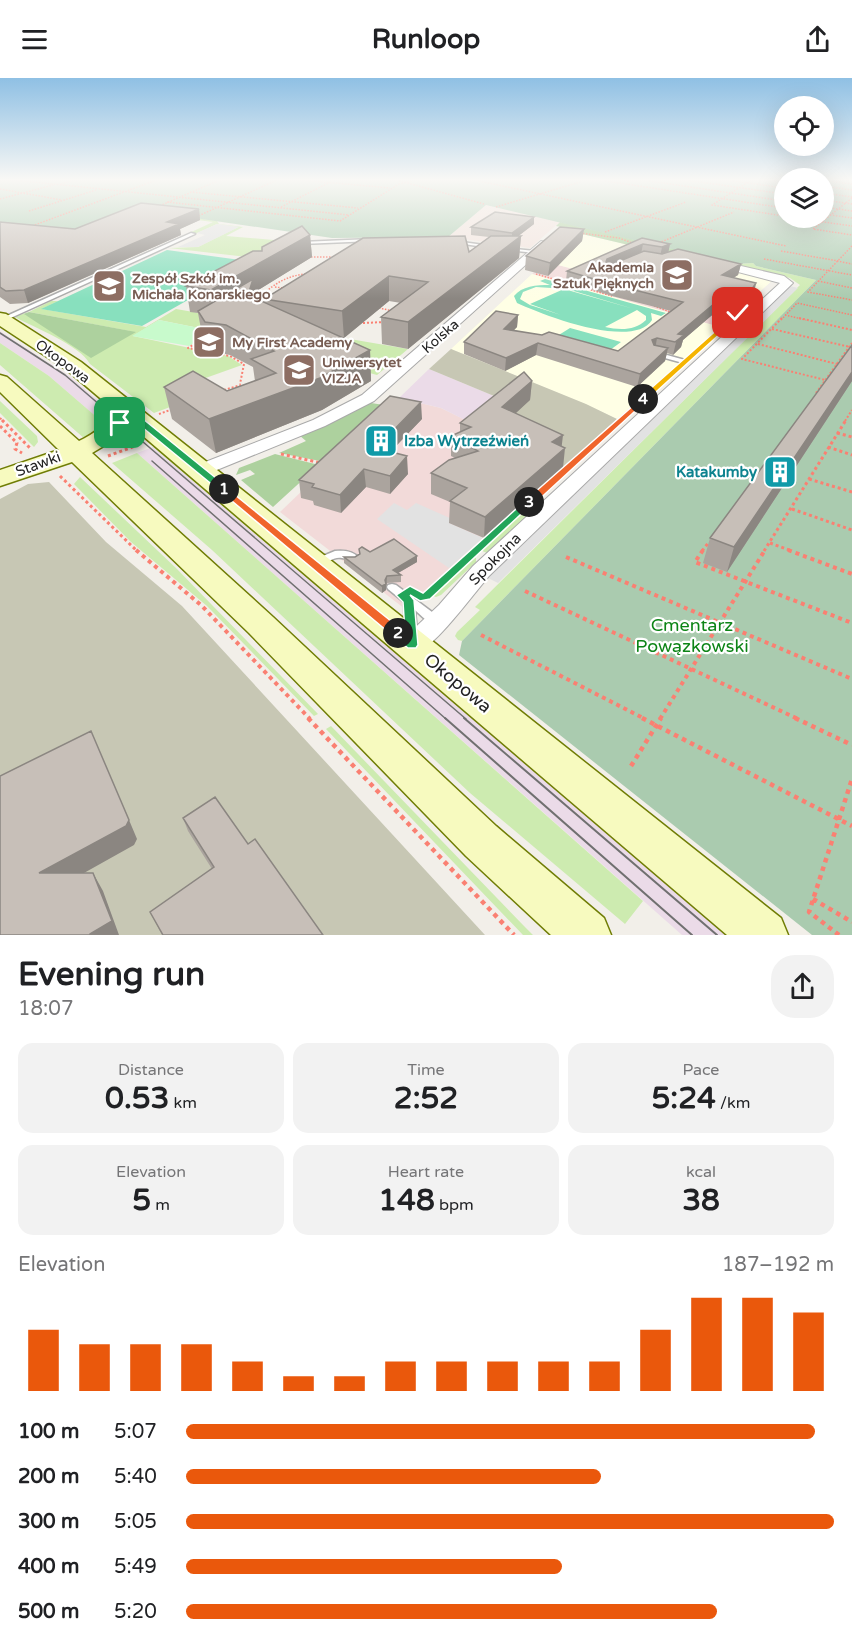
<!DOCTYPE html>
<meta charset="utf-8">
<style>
body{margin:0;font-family:"Varela Round",sans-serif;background:#f2f2f2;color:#202124;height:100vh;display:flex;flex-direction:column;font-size:22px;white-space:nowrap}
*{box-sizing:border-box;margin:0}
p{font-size:20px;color:#757577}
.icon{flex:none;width:33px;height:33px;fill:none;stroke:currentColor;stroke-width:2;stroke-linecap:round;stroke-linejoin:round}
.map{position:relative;height:857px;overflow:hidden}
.sheet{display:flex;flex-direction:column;background:#fff;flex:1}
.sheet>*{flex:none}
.buttons{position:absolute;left:774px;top:18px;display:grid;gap:12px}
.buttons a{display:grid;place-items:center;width:60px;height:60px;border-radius:50%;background:#fff;box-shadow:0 6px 24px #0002;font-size:30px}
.pin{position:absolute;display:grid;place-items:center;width:51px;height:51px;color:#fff;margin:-26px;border-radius:12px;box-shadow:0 3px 9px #0006}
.km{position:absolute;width:30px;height:30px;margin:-15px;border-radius:50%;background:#222;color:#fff;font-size:16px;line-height:30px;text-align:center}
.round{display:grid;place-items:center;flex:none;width:63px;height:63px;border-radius:24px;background:#f2f2f2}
.overview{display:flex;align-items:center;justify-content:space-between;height:102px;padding:0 18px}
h1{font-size:33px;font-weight:700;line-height:45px}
.stats{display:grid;grid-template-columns:repeat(3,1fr);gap:9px;height:102px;padding:6px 18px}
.stats div{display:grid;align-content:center;border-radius:15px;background:#f2f2f2;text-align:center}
.stats b{font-size:30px;font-weight:700}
.stats small{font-size:16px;font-weight:400}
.stats p{font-size:16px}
.chart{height:168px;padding:12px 18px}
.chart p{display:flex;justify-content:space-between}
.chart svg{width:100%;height:108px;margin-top:6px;stroke:#ea580c;stroke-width:6}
ul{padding:0 18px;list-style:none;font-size:20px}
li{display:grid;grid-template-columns:96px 72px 1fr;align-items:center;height:45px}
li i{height:15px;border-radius:8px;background:#ea580c}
header{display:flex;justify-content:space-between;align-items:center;height:78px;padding:0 18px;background:#fff;font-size:27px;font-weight:700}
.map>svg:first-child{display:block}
</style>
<header><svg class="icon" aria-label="menu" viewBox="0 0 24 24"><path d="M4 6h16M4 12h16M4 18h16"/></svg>Runloop<svg class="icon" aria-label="share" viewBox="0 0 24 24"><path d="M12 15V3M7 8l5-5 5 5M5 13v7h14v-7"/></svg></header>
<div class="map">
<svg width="852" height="857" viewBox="0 0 852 857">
<rect width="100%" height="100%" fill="#f2efe9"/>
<path fill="#f2dad9" d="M546 184 663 213 738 233 720 249 532 196Z
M399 320 441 330 563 390 405 531 280 434Z"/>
<path fill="#ebdbe8" d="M0 253 69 298 114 336 108 349 49 298 0 265Z
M429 291 494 318 479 349 441 330 399 320Z
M153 369 726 857H682L137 375Z"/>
<path fill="#ffffe5" d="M582 156 774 201 738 233 546 184Z
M532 196 720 249 617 341 585 326 451 271Z"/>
<path fill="#f3e3dd" d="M486 127 560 144 530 170 448 159Z"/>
<path fill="#c7c7b4" d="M451 271 586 326 617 341 563 390 479 349 494 318 429 291Z
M49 404 106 464 182 528 485 857H0V421L28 406Z"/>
<path fill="#cdebb0" d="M177 137 217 143 219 146 243 149 226 158 285 163 264 181 169 170 198 169 238 149 217 146 195 156H187L213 144 174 139Z
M680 174 735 186 753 185 756 188 816 202 462 563 458 562 455 558 457 554 480 532 475 529 800 207 790 200Z
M51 223H58L42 231 146 249 176 231 408 271 377 297 214 253 159 242 133 258 228 278 242 287 200 302 216 312 154 335 90 286C80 267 35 250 15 239L28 234 25 237 135 254 29 234Z
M0 265 49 298 107 348 85 361 0 287Z
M0 323 37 358 38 364 34 369 0 335Z
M156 368 733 857H726L153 369Z
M137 375 643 823 625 846 470 715 212 472 112 385Z
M80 399 177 491 318 636 314 638 207 528 131 464 74 406Z
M525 431 530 435 487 475 480 472Z
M473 478 476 480V484L441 517 436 519 431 517Z
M331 648 524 848 533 857H523L326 651Z"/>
<path fill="#add19e" d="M560 144 682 173 671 177 582 156 584 155 580 153 556 148Z
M29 234 136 254 91 280 24 236Z
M371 325 384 327 320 383 279 375 306 363 299 357Z
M275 376 319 387 273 429 241 402 255 396 250 392 236 397 239 390Z"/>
<path fill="#aacbaf" d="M0 101H784V140H824V101H852V857H812L459 577 462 563 816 202 756 188 753 185 735 186 486 127 448 159 332 160 147 133 76 163 0 155Z"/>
<path fill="#c8facc" d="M159 242 214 253 189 268 132 258Z"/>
<path fill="#88e0be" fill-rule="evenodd" d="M167 172 255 184 142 248 41 231Z
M545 201 666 235 661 238 651 235 652 242C633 272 543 237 517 225L514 218C522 208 536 207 550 207L540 203ZM536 209 567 211 634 231 564 211 530 226 561 237 530 227 520 221 523 214ZM637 232 646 238V242C635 253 619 252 605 249Z
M570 250 621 264 606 275 554 260Z"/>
<path fill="#e2e2e2" d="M217 146 239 149 198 169H178L205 157 197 155Z
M790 208 798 210 498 505 486 499Z
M394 425 407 432 416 425 452 441 449 445 483 460 449 490 377 441Z"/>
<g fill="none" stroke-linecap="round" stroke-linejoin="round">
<g stroke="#a9a9a9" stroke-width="3">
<path id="lane" d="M191 155 195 156 4 243H0V241Z
M371 161 373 163 301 166 299 165 301 164Z
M455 163 491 168 493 169 491 170 457 165Z
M505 170 535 173 537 174 535 175 507 172H505Z
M656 274 685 282 686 283 683 285 654 277 653 276Z
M335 473C344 472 353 473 359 480L354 483C333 476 336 481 318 488L313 485 323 478Z
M392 506 396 507 440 540 441 543 440 546C430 548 422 538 415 532L417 555 415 558 411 559 407 558 405 555 404 524 388 511 387 509 388 507Z"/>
</g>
<g stroke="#a9a9a9" stroke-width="2">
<path id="street" d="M541 163 550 165 374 323 325 348 207 396H195L192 392 195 388 313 342 362 317Z
M715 182 784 198 793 205 489 498C471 519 443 558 421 573 415 577 410 575 403 573L400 567 403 561 439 527 473 488 780 205 711 187V183Z"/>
</g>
<g stroke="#707d05" stroke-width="3">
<path id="secondary" d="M0 235 6 236 81 284 781 840 788 857H727L129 346 117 360 92 375 273 539 496 748 604 840 611 857H551L466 778 249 555 72 384 0 408V392L59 372 0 314V297L7 299 79 363C94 356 107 347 113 331L67 292 0 248Z"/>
</g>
<path stroke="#fa8072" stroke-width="1.5" stroke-dasharray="1.5 1.5" stroke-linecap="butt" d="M6 101 349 137
M142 101 154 102
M291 101 390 110
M393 101 484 126
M470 101 786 168
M593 101 784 130
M637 101 784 123
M680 101 784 116
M721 101 784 110
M753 101 712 127 784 138
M768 101 784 103
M824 102 852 106
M61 106 76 101
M824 108 852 112
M0 111 62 122
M190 114 358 130
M824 115 852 119
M852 120 813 151 852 157
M0 121 53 107
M824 122 852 126
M167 124 340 143 399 106 418 101
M157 129 222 101
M281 129 336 101
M496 129 580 104
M824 129 852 133
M29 133 96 112
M824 136 852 140
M196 139 279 101
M795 140 852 148
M32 148 159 101
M605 154 686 124
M580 155 619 160 635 166
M656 166 734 134
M852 168 808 214 852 222
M781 173 838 183
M311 179H334
M764 181 852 197
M837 183 852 186
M536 196 612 218
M818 203 852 210
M275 209 283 210
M256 224C269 208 288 196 309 196
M654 228 673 235
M379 230 393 233
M785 237 806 242
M781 242 797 225 852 237"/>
<path stroke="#fa8072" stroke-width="2" stroke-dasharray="2 2" stroke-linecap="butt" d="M782 240 742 281 825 302
M799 240 852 252
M363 245 385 244
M772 251 850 269
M206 259 188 270 230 278 244 286 240 306
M758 266 837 286
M224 312 241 307
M816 315 852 265
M159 336 173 331
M0 340 3 343
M845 343 852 332"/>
<path stroke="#fa8072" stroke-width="3" stroke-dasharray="3 3" stroke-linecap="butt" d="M2 342 31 371
M0 348 17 365 15 371 22 375
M837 355 852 359
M828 369 852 377
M281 376 321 385
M108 378 138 367
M60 398 137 473
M809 401 852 414
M792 431 852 452
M770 465 792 473
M702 473 709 464
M764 473 846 342"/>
<path stroke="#fa8072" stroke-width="4" stroke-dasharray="4 4" stroke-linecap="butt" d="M136 472 202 528 310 641
M703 472 695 484 852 545
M788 472 852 496
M566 479 852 601
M525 513 798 641
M426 518 459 488
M481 557 645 641
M660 641 765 472"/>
<path stroke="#fa8072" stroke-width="4.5" stroke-dasharray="4.5 4.5" stroke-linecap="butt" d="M308 640 514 857
M642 640 852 748
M795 640 852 667
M631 688 661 640
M813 821 852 844
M839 857 809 834 852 701"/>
<use href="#lane" fill="#fff" fill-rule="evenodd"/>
<use href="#street" fill="#fff" fill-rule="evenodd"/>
<use href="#secondary" fill="#f7fabf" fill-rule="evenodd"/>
<path stroke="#707070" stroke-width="1.5" d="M0 255 65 297 466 641
M152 383 446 641"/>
<path stroke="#707070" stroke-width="2" d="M445 640 692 857
M464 640 717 857"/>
</g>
<path fill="#aba49e" d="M199 131 200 142 180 151 181 157 28 225 10 226 0 219V144L75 151Z
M534 139V146L518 158H521L519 180 408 271 382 266 381 239 401 225 389 223 344 260 370 272 371 303 322 332 216 375 172 341 164 309 227 313 255 303 253 289 230 277 210 273 203 262 198 235 190 234 186 208 262 173 310 157 312 179 255 214 256 220 264 224V221L469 174 489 159 471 157V149Z
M584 151 582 163 548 198 525 192 526 178Z
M642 160 670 166 668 174 741 186 738 197 733 200 754 216 747 225 741 231 725 226 683 262 681 269 673 277 667 275 665 283 637 309 536 277 505 293 464 276V264L518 237 517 249 513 252 618 273 671 233 612 218 566 203 567 193Z
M852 267V303L727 494 703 485 710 460Z
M532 303 530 322 515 335 561 368 563 390 484 460 449 445 450 424 431 416V395L455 380 451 378V358L460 354V345Z
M422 341 390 374 408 396 390 416 366 409 341 435 314 427 313 423 301 420 299 402Z
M359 471 370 474 417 484 398 495 401 497V504L387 505 386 507V512L382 515 344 485V479H355L359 476Z
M183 740 248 766 323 857H162L150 834 212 791 188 753Z"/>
<path fill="#8b8681" d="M199 131 200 142 180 151 181 157 28 225 24 212 167 144Z
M534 139V146L512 163V155Z
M584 151 582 163 548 198 550 185Z
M310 157 312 179 255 214 257 228 215 238 211 212Z
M521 158 519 180 408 271V244Z
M643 166 641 176 604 194 607 181Z
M670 166 668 176 660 179 662 169Z
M741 186 738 197 720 208 722 197Z
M389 198V223L344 260 342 233Z
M756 205 754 216 747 225 741 231 744 219Z
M727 215 725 226 683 262 681 269 673 277 678 256Z
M518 237 517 249 504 263V251Z
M657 260 655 272 652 262Z
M538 265 536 277 505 293 506 280Z
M668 270 665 283 637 309 640 296Z
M370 272 371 303 322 332 216 375 209 341Z
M852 294V303L727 494 734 469Z
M532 303 530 322 501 349 502 329Z
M421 324 422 341 377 388 376 370Z
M563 357 561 374 565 370 563 390 484 460 485 439 552 364Z
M407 378 408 396 390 416V398Z
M364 391 366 409 341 435 340 417Z
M417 478V484L393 498V492Z
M387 498 386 512 382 515V508Z
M129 742 137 761 134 767 50 814 39 795Z
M93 795 103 813 119 857H90Z"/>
<path fill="#c7bfb8" stroke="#8b8681" stroke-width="1.5" d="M141 125 199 131 167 144 179 146 24 212 6 213 0 209V144L75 151Z
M495 134 534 139 512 155 471 149Z
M302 148 310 157 211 212 186 208 253 173H262V169Z
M560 149 584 151 550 185 526 178Z
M465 158 469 174 491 158H521L408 244 381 239 428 204 389 198 342 233 264 221 363 160Z
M642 160 670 166 662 169 643 166 607 181 606 184 613 186 644 173 662 176 678 171 741 186 722 197 756 205 750 214 744 219 727 215 678 256 684 257 675 264 657 260 652 262 654 267 668 270 640 296 538 265 506 280 464 264 496 233 518 237 504 251 542 257 549 254 618 273 683 224 614 207 567 193Z
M253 201 248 217 370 272 320 300 209 341 164 309 193 293 227 313 276 295 251 281 274 273 226 247 205 244 198 233Z
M852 267V294L734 469 710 460Z
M524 294 532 303 502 329 563 357 552 364 565 370 485 439 450 423 467 410 431 395 449 382 478 373 451 358 471 349 460 345Z
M390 318 421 324 376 370 407 378 390 398 364 391 340 417 312 409 314 406 299 402Z
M394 461 417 478 393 492 401 497 387 498 385 502 386 506 382 508 344 479H355L360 476 359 471 362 469 370 474Z
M91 653 129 742 126 748 39 795H93L112 843 90 856V857H0V698Z
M215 719 248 766 255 761 323 857H163L150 834 214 789 183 740Z"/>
<linearGradient id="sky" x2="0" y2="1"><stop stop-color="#8fc0e4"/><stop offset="0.46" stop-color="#f9f8f5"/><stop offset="1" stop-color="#f9f8f5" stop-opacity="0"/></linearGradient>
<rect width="852" height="221" fill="url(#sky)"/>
<path fill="#22a559" stroke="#fff" stroke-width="1.5" d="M121 328H127L227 409V413H220L126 336 123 346H118Z"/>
<path fill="#f0652b" stroke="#fff" stroke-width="1.5" d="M224 408 402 552V558H393L220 413V409Z"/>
<path fill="#22a559" stroke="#fff" stroke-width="1.5" d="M526 422 534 424 430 521 420 523 410 517 414 522 418 567 416 570H408L393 558V552L398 551 405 554 403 524 396 517 410 508 423 515Z"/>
<path fill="#f0652b" stroke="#fff" stroke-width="1.5" d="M643 319 646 320V323L533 427H526V422Z"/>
<path fill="#f5b400" stroke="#fff" stroke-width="1.5" d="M720 249 723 253 646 323H640V320Z"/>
<path fill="#f5b400" stroke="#fff" stroke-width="1.5" d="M738 233 740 237 723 253H718V250Z"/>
<defs>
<g id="university-square" transform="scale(1.725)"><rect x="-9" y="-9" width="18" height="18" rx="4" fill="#8d6e63" stroke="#fff"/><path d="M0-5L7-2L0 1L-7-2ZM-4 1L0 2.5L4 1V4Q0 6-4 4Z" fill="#fff"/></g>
<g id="school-square" transform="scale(1.725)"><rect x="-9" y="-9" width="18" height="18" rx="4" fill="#8d6e63" stroke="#fff"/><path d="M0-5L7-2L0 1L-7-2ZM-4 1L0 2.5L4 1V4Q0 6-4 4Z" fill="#fff"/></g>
<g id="building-square" transform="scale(1.725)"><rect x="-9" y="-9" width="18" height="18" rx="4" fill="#0f9aa8" stroke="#fff"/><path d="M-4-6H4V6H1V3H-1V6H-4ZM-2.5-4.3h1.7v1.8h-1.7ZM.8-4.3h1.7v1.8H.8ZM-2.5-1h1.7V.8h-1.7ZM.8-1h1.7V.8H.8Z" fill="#fff"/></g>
</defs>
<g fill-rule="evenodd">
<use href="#university-square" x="677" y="197"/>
<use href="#school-square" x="109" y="208"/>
<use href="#school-square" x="209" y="264"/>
<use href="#university-square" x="299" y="292"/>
<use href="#building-square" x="381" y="363"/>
<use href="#building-square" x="780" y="394"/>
</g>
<g text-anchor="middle" stroke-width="4.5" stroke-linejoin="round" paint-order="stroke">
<g font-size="14" font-weight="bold" fill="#785e54" stroke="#fff" text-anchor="start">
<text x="654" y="194" text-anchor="end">Akademia<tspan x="654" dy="16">Sztuk Pięknych</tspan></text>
<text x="132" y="205">Zespół Szkół im.<tspan x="132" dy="16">Michała Konarskiego</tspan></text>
<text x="232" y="269">My First Academy</text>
<text x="322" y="289">Uniwersytet<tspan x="322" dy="16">VIZJA</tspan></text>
</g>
<g font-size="14" fill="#222" stroke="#fff">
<text transform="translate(440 258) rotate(-41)" y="5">Kolska</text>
<text transform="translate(63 283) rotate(36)" y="5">Okopowa</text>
</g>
<g font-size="15" font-weight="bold" fill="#0d838f" stroke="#fff" text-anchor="start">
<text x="404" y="368">Izba Wytrzeźwień</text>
<text x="757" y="399" text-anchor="end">Katakumby</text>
</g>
<g font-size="15" fill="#222" stroke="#fff">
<text transform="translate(38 386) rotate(-20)" y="5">Stawki</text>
<text transform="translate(495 481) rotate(-45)" y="5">Spokojna</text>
</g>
<g font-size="18" fill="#0c8416" stroke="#fff">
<text x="692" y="553">Cmentarz<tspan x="692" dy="21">Powązkowski</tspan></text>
</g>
<g font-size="18" fill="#222" stroke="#fff">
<text transform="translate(458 605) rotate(40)" y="6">Okopowa</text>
</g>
</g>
</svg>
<div class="buttons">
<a><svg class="icon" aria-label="locate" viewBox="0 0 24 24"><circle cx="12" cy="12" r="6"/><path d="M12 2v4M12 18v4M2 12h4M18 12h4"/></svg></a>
<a><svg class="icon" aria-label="layers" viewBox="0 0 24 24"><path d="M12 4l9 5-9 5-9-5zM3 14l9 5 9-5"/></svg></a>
</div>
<div class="pin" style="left:120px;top:345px;background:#1e9e55"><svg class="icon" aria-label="arrive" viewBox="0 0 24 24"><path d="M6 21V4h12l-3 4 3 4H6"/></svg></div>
<div class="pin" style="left:738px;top:235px;background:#d93025"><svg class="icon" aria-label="check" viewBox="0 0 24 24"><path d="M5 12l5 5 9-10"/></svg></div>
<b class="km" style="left:224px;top:411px">1</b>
<b class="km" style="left:398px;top:555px">2</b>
<b class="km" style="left:529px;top:424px">3</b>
<b class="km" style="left:643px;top:321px">4</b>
</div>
<section class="sheet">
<div class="overview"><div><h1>Evening run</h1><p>18:07</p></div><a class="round"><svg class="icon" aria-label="share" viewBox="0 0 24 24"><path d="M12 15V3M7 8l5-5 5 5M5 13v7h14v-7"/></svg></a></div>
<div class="stats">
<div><p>Distance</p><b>0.53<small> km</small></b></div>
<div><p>Time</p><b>2:52</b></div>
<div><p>Pace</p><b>5:24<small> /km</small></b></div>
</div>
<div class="stats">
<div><p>Elevation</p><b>5<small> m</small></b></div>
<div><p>Heart rate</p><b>148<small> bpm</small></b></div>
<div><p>kcal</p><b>38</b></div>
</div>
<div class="chart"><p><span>Elevation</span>187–192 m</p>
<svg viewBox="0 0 160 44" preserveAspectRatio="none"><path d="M5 44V19M15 44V25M25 44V25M35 44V25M45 44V32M55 44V38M65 44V38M75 44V32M85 44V32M95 44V32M105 44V32M115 44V32M125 44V19M135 44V6M145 44V6M155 44V12"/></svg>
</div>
<ul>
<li><b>100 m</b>5:07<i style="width:97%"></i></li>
<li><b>200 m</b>5:40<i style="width:64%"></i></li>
<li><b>300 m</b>5:05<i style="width:100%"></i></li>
<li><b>400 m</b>5:49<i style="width:58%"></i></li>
<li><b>500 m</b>5:20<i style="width:82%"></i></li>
</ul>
</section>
